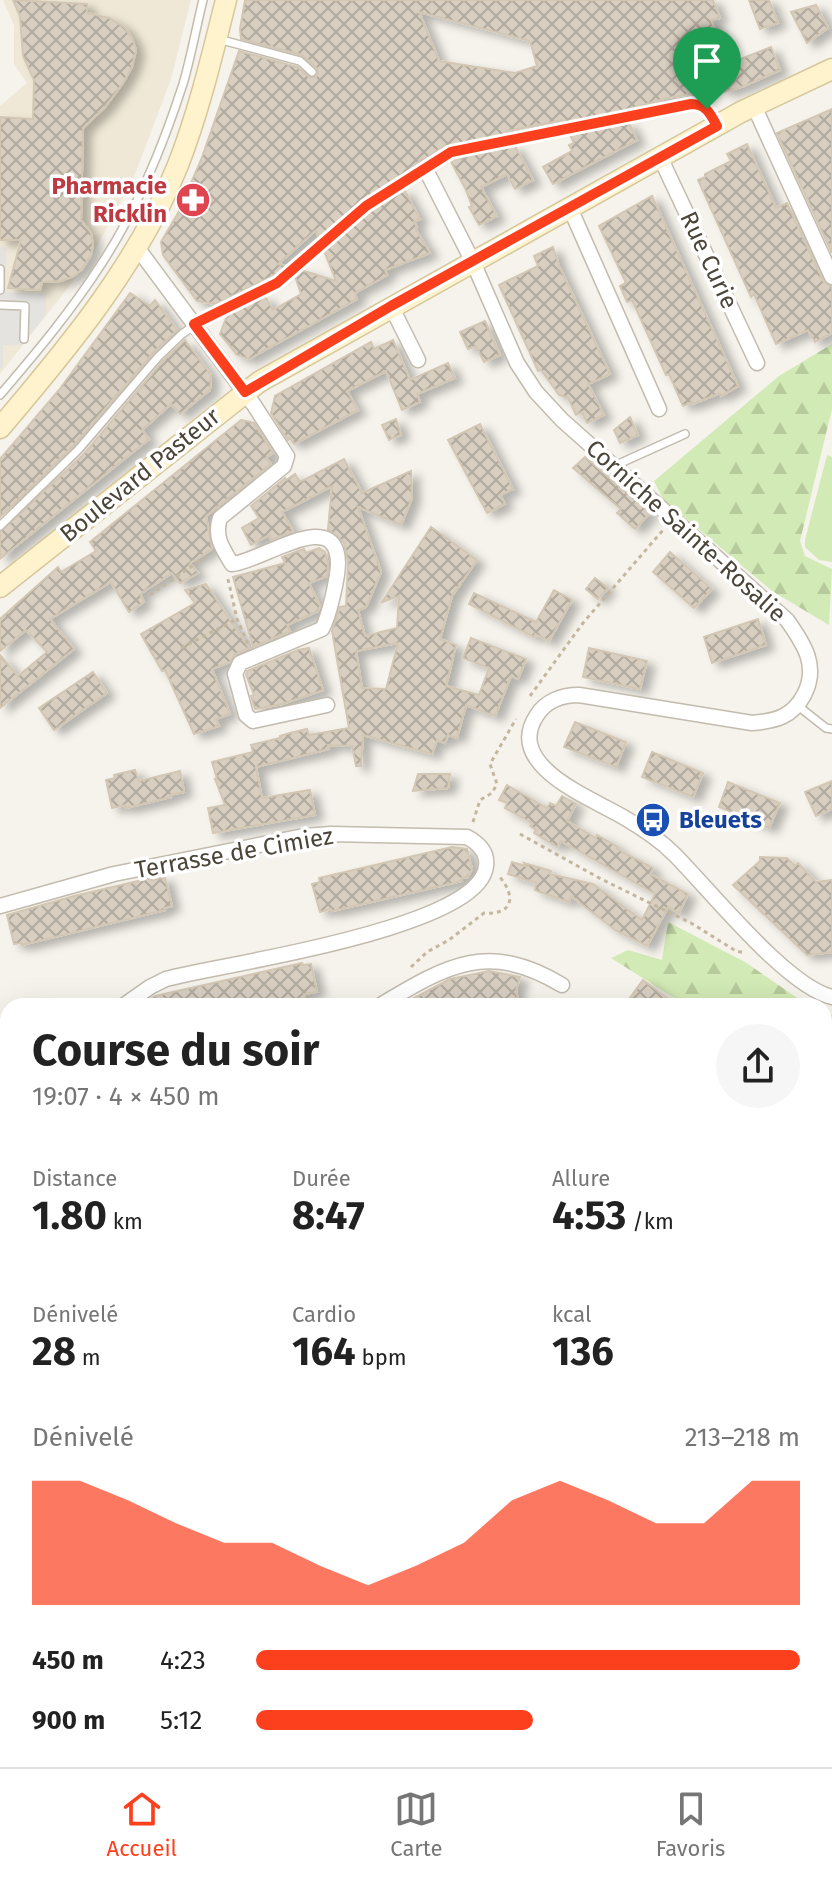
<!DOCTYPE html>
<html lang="fr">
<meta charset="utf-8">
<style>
body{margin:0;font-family:"Fira Sans",sans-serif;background:#f6f6f6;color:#222;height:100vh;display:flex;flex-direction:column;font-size:30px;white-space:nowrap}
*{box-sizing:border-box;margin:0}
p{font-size:26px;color:#767676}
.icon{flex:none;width:44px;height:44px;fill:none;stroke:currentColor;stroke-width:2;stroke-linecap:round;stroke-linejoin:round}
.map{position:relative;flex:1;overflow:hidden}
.panel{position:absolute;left:0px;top:998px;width:832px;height:770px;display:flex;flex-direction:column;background:#fff;border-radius:24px 24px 0 0;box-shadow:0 8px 32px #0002}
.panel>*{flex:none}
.pin{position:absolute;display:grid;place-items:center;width:68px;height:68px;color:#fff;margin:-82px -34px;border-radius:50% 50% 50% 0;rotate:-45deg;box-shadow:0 0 8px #0007}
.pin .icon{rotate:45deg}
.round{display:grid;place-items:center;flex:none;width:84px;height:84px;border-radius:42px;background:#f6f6f6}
.overview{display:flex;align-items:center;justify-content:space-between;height:136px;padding:0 32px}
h1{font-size:44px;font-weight:700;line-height:60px}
.figures{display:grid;grid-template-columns:repeat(3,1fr);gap:12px;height:136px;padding:8px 32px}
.figures div{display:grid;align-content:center}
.figures b{font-size:40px;font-weight:700}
.figures small{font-size:22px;font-weight:400}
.figures p{font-size:22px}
.chart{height:224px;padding:16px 32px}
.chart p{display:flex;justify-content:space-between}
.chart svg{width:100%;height:144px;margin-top:8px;fill:#fc3f1d;opacity:.7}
ul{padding:0 32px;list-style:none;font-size:26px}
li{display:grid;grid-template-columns:128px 96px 1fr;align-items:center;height:60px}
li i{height:20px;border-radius:10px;background:#fc3f1d}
.dock{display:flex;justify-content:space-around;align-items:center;height:112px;border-top:2px solid #e0e0e0;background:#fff;font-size:22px;color:#767676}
.dock a{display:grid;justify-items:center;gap:4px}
.dock .active{color:#fc3f1d}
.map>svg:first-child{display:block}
</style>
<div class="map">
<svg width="832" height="1767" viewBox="0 0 832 1767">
<defs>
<pattern id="grass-dots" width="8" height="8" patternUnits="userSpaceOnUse" patternTransform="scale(2)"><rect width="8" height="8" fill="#d2eab5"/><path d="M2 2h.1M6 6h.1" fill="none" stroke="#b6ca9c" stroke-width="1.8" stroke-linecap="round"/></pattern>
<pattern id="forest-firs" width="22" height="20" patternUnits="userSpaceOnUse" patternTransform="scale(2)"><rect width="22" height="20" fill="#d2eab5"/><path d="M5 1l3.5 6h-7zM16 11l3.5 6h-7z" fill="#b6ca9c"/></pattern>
<pattern id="building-cross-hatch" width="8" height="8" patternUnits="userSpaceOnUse" patternTransform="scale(2)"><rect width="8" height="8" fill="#d8cfc1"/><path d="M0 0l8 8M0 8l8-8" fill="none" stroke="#b1aa9e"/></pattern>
<filter id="shadow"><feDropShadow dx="8" dy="5" stdDeviation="4" flood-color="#0004"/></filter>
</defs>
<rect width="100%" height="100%" fill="#f6f3ec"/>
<path fill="#efe8d6" d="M3 0H191L171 79 134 177 89 261 0 374V106L27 83 14 64V25Z"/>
<path fill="url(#grass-dots)" d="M8 1644V1760H411L414 1767H0V1648Z"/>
<path fill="url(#forest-firs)" d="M832 344V409L800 541 805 556 832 569 829 625 772 591 663 499 654 481 779 376Z
M668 922 745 962 809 1006H687L611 958 628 950 662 960Z
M824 1013 832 1015V1154L824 1153Z"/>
<path fill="#d2eab5" d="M827 455 832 457V562L819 560 805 547V540Z
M1 1362 4 1369 8 1368V1587L0 1590Z"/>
<path fill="#e5e3e0" d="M0 247H6V292L46 294V315L22 345H3V366L0 370Z"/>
<path fill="url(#building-cross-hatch)" stroke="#d3c7b4" stroke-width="2" fill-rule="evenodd" filter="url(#shadow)" d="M13 0 87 4V13L109 18 124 27 132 38 136 50 132 67 123 83 105 107 83 128 81 220 91 233 93 245 91 255 82 269 74 276 61 281 42 282 40 290 8 288 21 240H0V117L33 119 34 80 23 56 20 16Z
M245 0H713L720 18 711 20 728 64 771 47 780 70 744 86 724 92 712 61 697 93 667 98 622 111 564 123 562 120 507 131 509 134 443 147 427 158 420 160 415 166 362 201 319 238 316 230 278 264 287 266 277 274 216 304 197 301 163 255 161 242 178 213 201 160 239 51 297 67 310 78 316 77 318 73 316 67 302 55 241 39 240 29ZM419 12 530 41 537 66 515 73 439 61Z
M749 0H769L778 23 760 29Z
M816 5 828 28 807 43 791 12Z
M832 109V253L777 133Z
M629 123 637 140 553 184 543 167 572 151 569 145 574 143 570 135Z
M747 144 776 208 787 203 823 281 832 287V333L815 342 808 330 776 344 754 294 751 297 698 180 705 177V174L731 161 727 154Z
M515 146 533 180 515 189 507 174 481 187 497 216 479 225 469 207 472 206 465 188 450 160Z
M404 189 420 219 414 222 417 227 415 228 430 253 385 270 387 275 355 293 357 299 249 359 237 355 220 334 228 313 265 296 273 310 301 294 295 276 301 270 336 281 324 251 370 211Z
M652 196 738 386 721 396 720 393 693 404 692 402 683 406 669 374 666 375 632 300 627 302 620 286 626 283 599 226Z
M553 247 559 266 610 374 588 384 604 415 587 423 582 412 576 415 568 398 559 395 541 370 538 371 499 285 538 266 534 256Z
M130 293 150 306 155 300 177 330 153 353 73 446 0 517V459L59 390Z
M485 321 500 355 484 362 476 346 468 349 460 332Z
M185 340 211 375 210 390 180 414 171 404 142 430 149 439 0 559V532L83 455 163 361Z
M393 340 410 380 448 363 455 378 417 394 420 402 402 410 386 371 347 391 358 410 294 444 290 438 288 440 271 413 275 396 371 342 374 349Z
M630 417 638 435 620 443 614 430Z
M396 419 401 435 389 440 382 425Z
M241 420 254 423 273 453 266 458 271 464 206 516 212 549 190 563 198 573 180 583 172 573 140 594 144 602 129 612 111 582 50 619 74 649 0 708V655L18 676 47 652 26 630 0 651V619L58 567 61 572 96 551 90 542Z
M480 424 513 489 500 495 505 504 487 513 448 440Z
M585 457 650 513 635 529 617 513 621 509 573 468Z
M344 459 362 493 411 471 412 498 401 525 358 507 381 572 366 607 358 610 365 636 397 628 399 596 382 602 431 527 477 560 452 596 440 639 456 645 446 686 479 695 489 668 463 658 471 638 526 659 518 679 511 676 495 716 466 705 457 738 448 735 445 743 437 740 432 754 363 735 361 766H356L352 746 328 745 329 749 256 767 262 798 310 790 315 815 213 833 208 808 225 805 215 779H217L212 762 253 752 251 745 280 738V736L290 733 307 729 309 735 349 728 332 631 340 607 346 606 348 563 344 543 328 529 332 486 282 512 293 531 271 540 269 535 251 545 242 528 259 518 251 506 285 478 286 480 295 474 300 482ZM398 643 386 689 362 688 356 651Z
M319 548 325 552 328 564 327 576 309 583 320 606 318 611 287 625 290 631 253 647 233 577 285 563 282 557 298 551 304 549 306 553Z
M670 552 712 589 694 608 653 572Z
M595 578 608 588 598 599 586 589Z
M206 584 249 648 235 654 230 662 212 669 230 714 216 719 219 726 194 734 165 670 162 671 141 634 195 603 185 590Z
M554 590 572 600 549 641 535 634 534 637 469 604 474 593 536 622Z
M758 619 766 645 712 663 704 637Z
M309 648 323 690 282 704 255 709 251 696 254 695 246 675 247 671 298 650Z
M589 648 647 661 640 689 583 677Z
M93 672 107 693 54 730 39 708Z
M575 722 626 742 616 767 564 747Z
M652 752 703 773 693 797 642 777Z
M135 770 139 781 180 771 184 792 170 795 171 797 126 808 125 805 112 808 106 780 115 778 114 775Z
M418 774H450L448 788 413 791Z
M832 781V809L816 816 805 792Z
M728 782 780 803 769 828 719 807Z
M507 785 547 808 550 803 556 806 562 796 576 804 567 821 596 838 597 835 618 847 617 849 653 868 650 874 688 894 679 913 668 907 647 946 615 930 571 896 569 902 540 892 535 890 536 883 508 874 512 862 526 866 524 863 551 871 550 874 593 884 642 920 655 894 561 841 557 847 534 833 536 830 530 826 532 823 505 808 507 803 499 800Z
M452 847 467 849 472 869 468 877 461 878 462 881 332 911 331 909 320 912 312 884 320 882 319 878Z
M760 857 787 858 795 866 798 863 816 882 832 880V952L807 955 733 885 760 861Z
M165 877 172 906 164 908 165 910 22 945V943L14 944 7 915 74 896 151 878 152 880Z
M302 963 303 965 311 964 317 992 304 994 305 998 267 1006H140L155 996Z
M489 971 520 977 516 990 519 1006H399L450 979Z
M643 980 678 1006H624Z"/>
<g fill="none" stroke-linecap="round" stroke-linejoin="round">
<g stroke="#c2bbae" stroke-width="10">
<path id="lane" d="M218 39 300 61 312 72
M0 269V290
M0 305 25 306 24 339
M0 395C36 353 72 310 102 263 136 211 164 143 183 84 191 57 196 28 203 0
M614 466 685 434
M0 526 78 450 158 357 182 334 214 312 277 283 366 206 425 168 451 152 691 104C705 104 709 112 716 124
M798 706 826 728 832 729
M0 1245 8 1240
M0 1606 8 1603"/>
</g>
<g stroke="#c2bbae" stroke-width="17">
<path id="street" d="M754 106 832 277
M660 157 757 363
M425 168 473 262 517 363 536 392 562 420 787 620C804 644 819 666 804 695 792 717 776 721 752 723L579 695C562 695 546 701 537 715 503 766 592 798 625 818 642 828 660 840 674 854 710 890 786 986 832 997
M570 208 659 409
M136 246 254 405 287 456 284 466 220 518C214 536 222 548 232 564 261 562 337 505 338 563 338 577 329 617 322 629L240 663 235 674 246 715 253 721 327 705
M391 306 418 360
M0 906 114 874 304 836 331 834 467 837C478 843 488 852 486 866 480 929 221 964 166 979L150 987 123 1006
M379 1006C446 966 487 940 562 985
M0 1070 8 1066
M824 1306 832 1302
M0 1636 8 1632
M424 1760 428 1767
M707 1760 712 1767
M544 1767 560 1760"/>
</g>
<g stroke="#d6c79b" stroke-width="23">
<path id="secondary" d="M0 428C69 347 138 264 178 165 199 111 212 56 226 0
M0 587 259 382 741 112 832 69
M824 1614 832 1609
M650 1767 655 1760"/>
</g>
<path stroke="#c4b79f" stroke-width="3" stroke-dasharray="4 4" stroke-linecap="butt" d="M228 579 237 619 248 644
M150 595 208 555
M181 648 237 619
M530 696 583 623 663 530
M473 822 480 800 492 793 497 784 490 764 516 719
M520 834 601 879 691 923 736 951 746 953
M411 967 427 952 449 940 484 913C514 915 516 896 499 876
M0 1373 8 1370
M0 1479 8 1470
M148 1760 151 1767
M399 1760 403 1767
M98 1767 117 1760
M368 1767 384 1760"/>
<use href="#lane" stroke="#fff" stroke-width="7"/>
<use href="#street" stroke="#fff" stroke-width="14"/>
<use href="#secondary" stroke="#fff3cd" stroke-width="20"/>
</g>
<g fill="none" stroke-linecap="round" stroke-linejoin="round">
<g stroke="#fff" stroke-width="16">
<path id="route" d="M691 104C706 104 710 113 717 126L391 306 245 392 194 324 277 283 366 206 451 152Z"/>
</g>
<use href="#route" stroke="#fc3f1d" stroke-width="10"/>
</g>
<defs>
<g id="pharmacy-disc" transform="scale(1.8)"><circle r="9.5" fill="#e0444e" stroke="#fff"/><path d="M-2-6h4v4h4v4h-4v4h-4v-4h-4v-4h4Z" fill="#fff"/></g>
<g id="bus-disc" transform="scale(1.8)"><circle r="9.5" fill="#1a4fb4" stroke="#fff"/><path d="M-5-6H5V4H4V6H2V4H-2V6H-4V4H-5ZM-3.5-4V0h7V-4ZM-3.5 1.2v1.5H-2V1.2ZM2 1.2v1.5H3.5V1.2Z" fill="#fff"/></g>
</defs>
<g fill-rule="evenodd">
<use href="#pharmacy-disc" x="193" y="200"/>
<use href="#bus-disc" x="653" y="820"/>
</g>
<g text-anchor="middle" stroke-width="7" stroke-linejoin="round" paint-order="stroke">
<g font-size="24" font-weight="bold" fill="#be3a42" stroke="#fff" text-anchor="end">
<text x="167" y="194">Pharmacie<tspan x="167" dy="28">Ricklin</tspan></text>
</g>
<g font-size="24" fill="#4b4439" stroke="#fff">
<text transform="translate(709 260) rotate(65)" y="8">Rue Curie</text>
<text transform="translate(140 475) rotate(-39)" y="8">Boulevard Pasteur</text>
<text transform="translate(686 531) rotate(42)" y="8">Corniche Sainte-Rosalie</text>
<text transform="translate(234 853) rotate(-10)" y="8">Terrasse de Cimiez</text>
</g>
<g font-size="24" font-weight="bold" fill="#164399" stroke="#fff" text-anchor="start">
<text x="679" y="828">Bleuets</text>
</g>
</g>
</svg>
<div class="pin" style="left:707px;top:109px;background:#1e9e55"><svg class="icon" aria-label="arrive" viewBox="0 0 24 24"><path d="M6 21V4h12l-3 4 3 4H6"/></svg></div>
<section class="panel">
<div class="overview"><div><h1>Course du soir</h1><p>19:07 · 4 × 450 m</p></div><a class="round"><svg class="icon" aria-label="share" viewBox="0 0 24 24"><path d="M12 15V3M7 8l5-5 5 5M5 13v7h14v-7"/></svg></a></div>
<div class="figures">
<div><p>Distance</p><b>1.80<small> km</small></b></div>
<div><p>Durée</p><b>8:47</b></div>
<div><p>Allure</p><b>4:53<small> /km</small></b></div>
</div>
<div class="figures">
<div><p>Dénivelé</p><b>28<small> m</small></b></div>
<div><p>Cardio</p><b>164<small> bpm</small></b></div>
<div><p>kcal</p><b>136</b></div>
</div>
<div class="chart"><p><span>Dénivelé</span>213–218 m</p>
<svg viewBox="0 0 160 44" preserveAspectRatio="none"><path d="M0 44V6L10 6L20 12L30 19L40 25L50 25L60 32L70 38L80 32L90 25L100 12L110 6L120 12L130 19L140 19L150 6L160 6V44z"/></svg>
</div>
<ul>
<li><b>450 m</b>4:23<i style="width:100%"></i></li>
<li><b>900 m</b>5:12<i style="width:51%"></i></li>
</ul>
</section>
</div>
<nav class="dock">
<a class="active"><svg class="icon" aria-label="home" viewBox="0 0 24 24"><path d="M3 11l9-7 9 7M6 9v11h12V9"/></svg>Accueil</a>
<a><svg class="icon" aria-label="map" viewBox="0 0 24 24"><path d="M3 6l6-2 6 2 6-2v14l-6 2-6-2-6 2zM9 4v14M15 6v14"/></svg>Carte</a>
<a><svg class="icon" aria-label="saved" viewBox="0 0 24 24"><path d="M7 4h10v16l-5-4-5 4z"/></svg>Favoris</a>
</nav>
